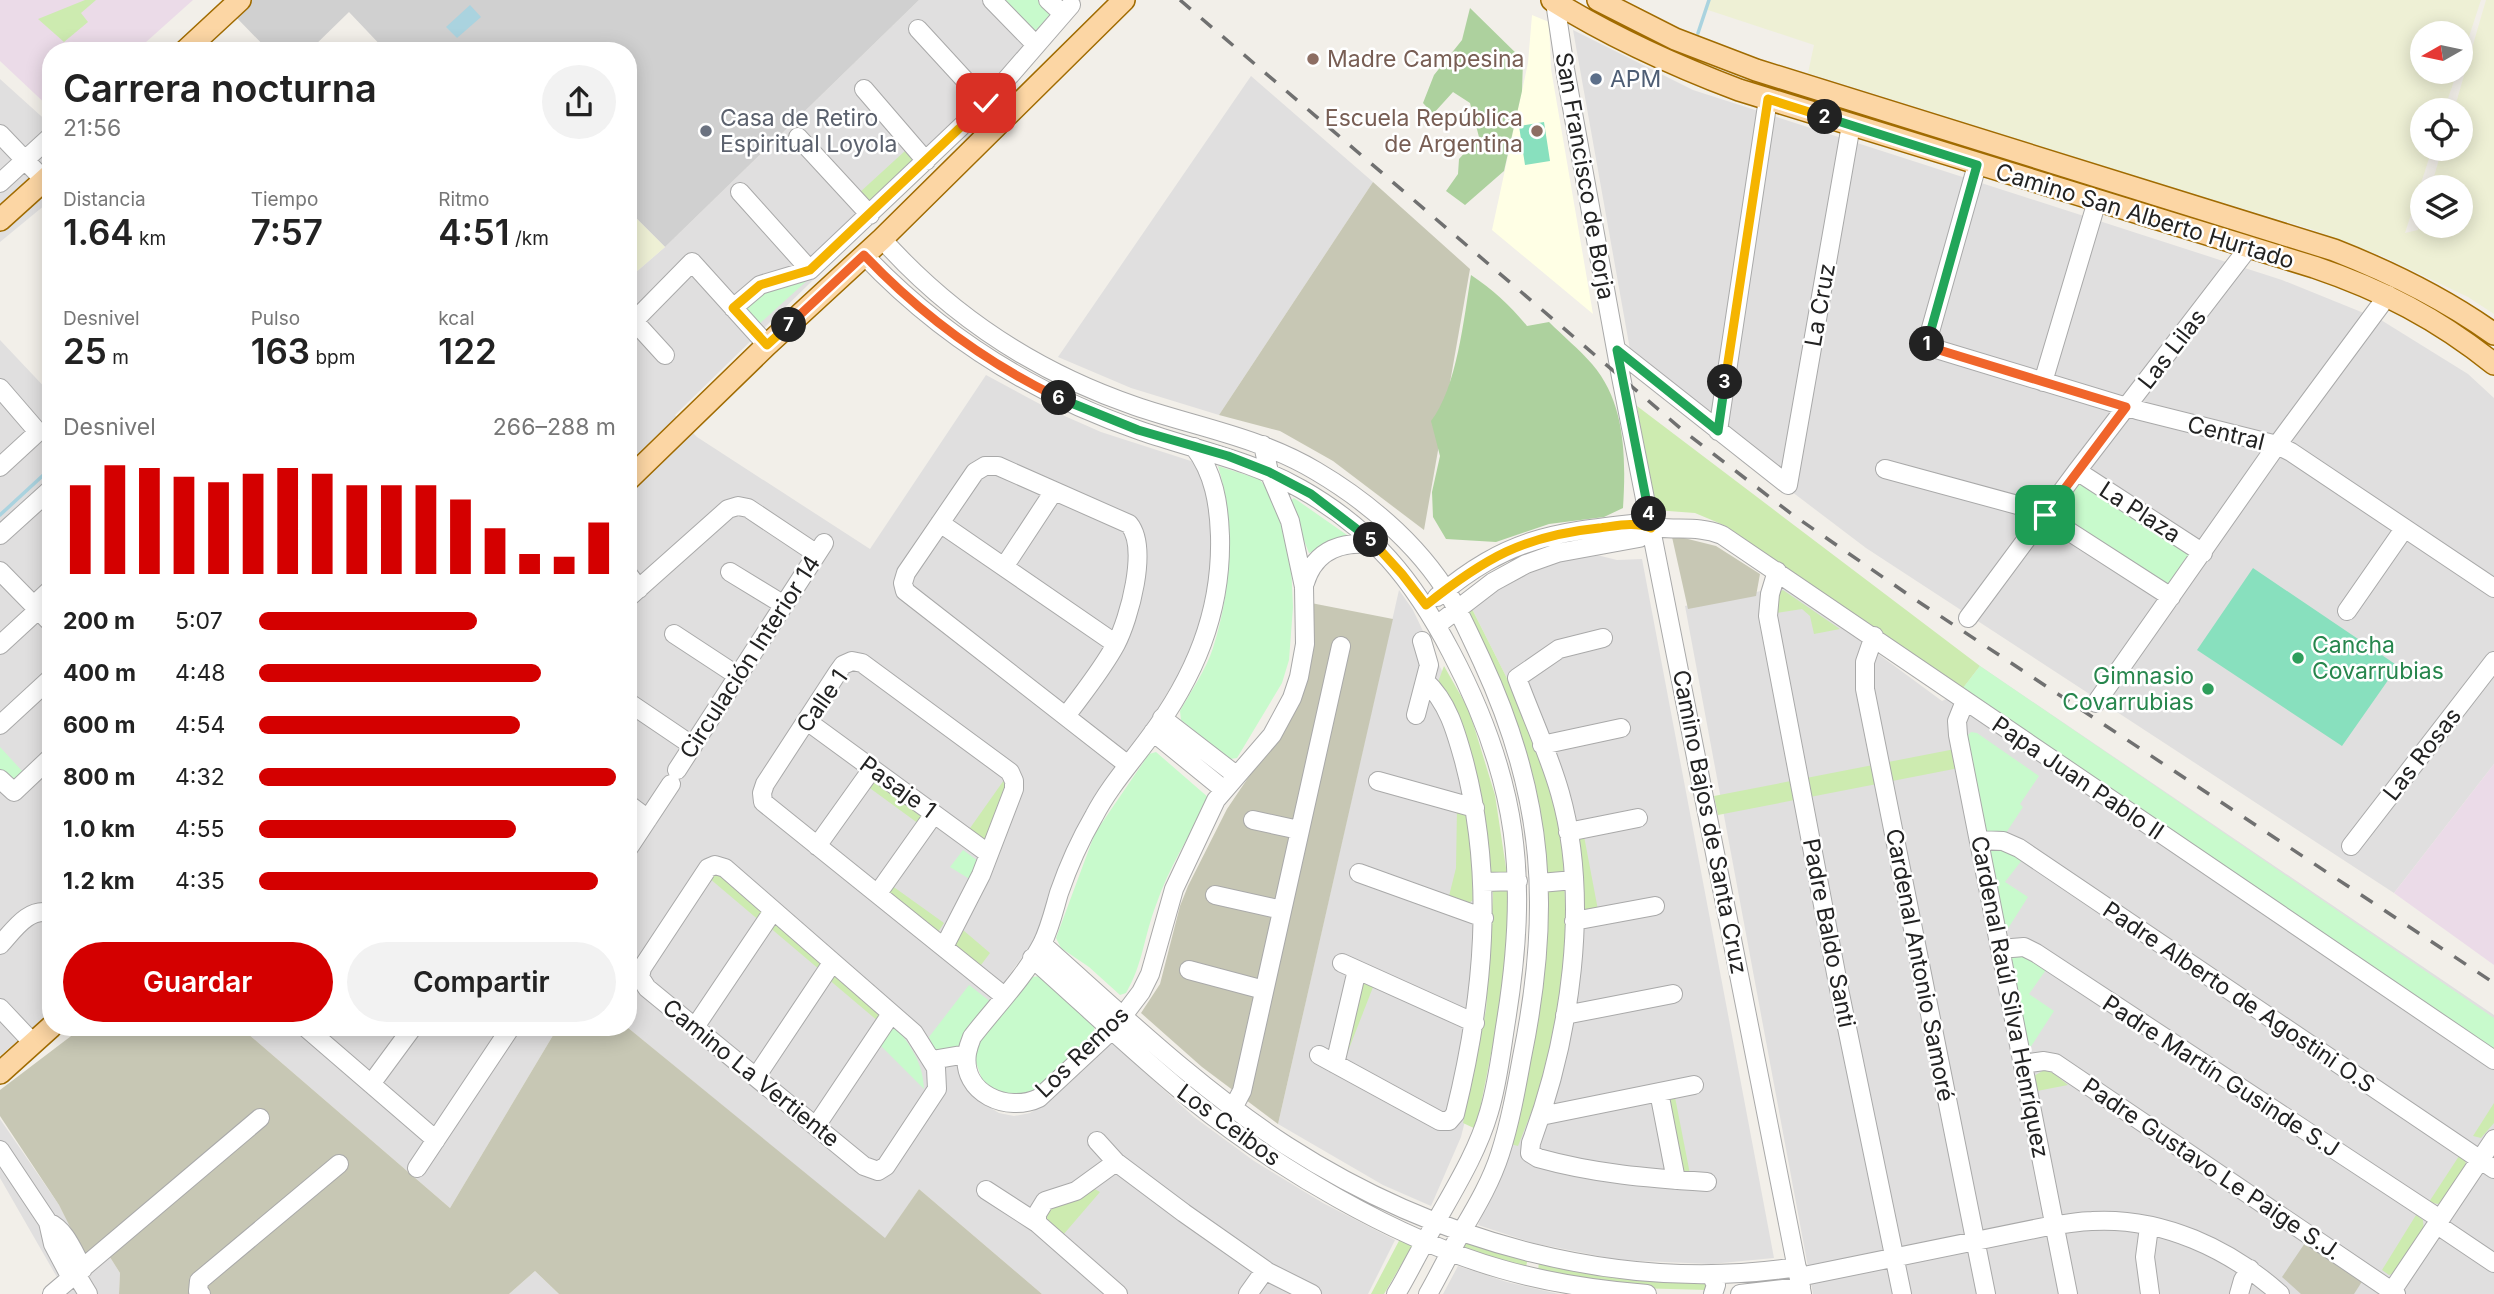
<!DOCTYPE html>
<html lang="es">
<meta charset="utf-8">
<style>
body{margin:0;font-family:Inter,sans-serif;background:#f2f2f2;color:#222;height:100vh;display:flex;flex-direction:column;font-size:26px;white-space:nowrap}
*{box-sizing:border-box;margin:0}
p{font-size:23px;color:#767676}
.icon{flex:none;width:38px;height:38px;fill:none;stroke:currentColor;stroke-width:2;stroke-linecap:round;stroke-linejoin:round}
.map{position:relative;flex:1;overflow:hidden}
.drawer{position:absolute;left:42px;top:42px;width:595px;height:994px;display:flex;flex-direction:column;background:#fff;border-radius:28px;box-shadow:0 4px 18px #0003}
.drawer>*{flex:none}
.needle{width:46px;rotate:261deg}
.fabs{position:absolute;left:2410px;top:21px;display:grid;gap:14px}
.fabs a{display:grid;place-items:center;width:63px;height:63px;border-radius:50%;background:#fff;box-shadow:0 4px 18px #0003;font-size:35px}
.pin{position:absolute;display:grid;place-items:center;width:60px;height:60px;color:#fff;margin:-30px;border-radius:14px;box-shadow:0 4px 10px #0006}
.km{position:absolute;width:35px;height:35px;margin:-18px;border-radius:50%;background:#222;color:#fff;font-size:19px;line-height:35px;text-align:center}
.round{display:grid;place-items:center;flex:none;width:74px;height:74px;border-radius:37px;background:#f2f2f2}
.head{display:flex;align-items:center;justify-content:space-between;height:119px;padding:0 21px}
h1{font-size:38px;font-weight:600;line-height:52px}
.figures{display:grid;grid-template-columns:repeat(3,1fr);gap:10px;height:119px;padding:7px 21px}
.figures div{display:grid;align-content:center}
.figures b{font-size:35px;font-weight:600}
.figures small{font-size:19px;font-weight:400}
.figures p{font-size:19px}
.chart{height:196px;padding:14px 21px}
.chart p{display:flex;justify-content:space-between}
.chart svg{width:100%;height:126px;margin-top:7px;stroke:#d40000;stroke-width:6}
.primary-button{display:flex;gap:14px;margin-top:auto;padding:14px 21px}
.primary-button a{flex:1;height:80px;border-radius:42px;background:#d40000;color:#fff;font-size:28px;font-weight:600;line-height:80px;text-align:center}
.primary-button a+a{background:#f2f2f2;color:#222}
ul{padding:0 21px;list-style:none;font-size:23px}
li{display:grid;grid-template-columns:112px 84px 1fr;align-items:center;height:52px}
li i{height:18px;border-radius:9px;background:#d40000}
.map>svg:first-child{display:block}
</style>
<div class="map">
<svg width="2494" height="1294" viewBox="0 0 2494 1294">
<rect width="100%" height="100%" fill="#f2efe9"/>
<path fill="#e0dfdf" d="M919 0H1081L990 107 675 415 697 437 870 549 986 375 1051 410 1101 432 1194 462 1201 475 1210 508V576L1193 650 1131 753 1033 942 965 1036 973 1092 986 1105 999 1113 1014 1116 1030 1113 1044 1104 1112 1043 1194 1117 1254 1161 1323 1203 1395 1240 1368 1294H1042L919 1189 885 1239 627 1027 628 279 665 247Z
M1573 30 1693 90 2282 280 2381 320 2468 374 2494 398V764L2394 893 1866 548 1634 372Z
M1251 76 1373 182 1219 415 1131 388 1058 357Z
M0 79 51 125V200L0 242Z
M0 340 51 394V1012L0 1056Z
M1597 555 1617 560 1642 559 1774 1258 1711 1264 1619 1260 1533 1243 1478 1225 1510 1144 1567 937 1564 890 1527 718 1472 609 1499 589 1529 572 1563 561Z
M1786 586 1942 701 1960 692 1980 666 2494 1015V1294H1813L1685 606Z
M1399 590 1413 610 1461 711 1487 803 1494 867 1484 1044 1461 1137 1431 1206 1383 1185 1278 1124Z
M240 1027H558L450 1208Z
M0 1119 59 1205 84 1255 101 1243 120 1273 119 1294H42L58 1279 0 1178Z
M1458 1266 1507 1282 1559 1294H1443Z
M535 1271 559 1294H509Z"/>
<path fill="#ebdbe8" d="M0 0H193L136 51H51V109L0 61Z
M2494 764V965L2394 893Z"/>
<path fill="#ffffe5" d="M1532 15 1549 22 1551 69 1593 314 1492 230 1528 63Z"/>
<path fill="#d0d0d0" d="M250 0H919L665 247 628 210V51H386L349 12 309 51H269L234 15Z"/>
<path fill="#c7c7b4" d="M1373 182 1470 269 1424 530 1333 461 1280 431 1219 415Z
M1676 536 1716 546 1760 574 1756 596 1688 609 1672 537Z
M1311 603 1393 619 1278 1124 1202 1067 1141 1013 1160 984 1180 906 1188 886 1227 809 1293 711Z
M83 1027H240L450 1208 558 1027H627L885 1238 919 1189 1042 1294H559L535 1271 509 1294H119L120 1273 101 1243 84 1255 59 1205 0 1116V1090Z
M2305 1243 2363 1280 2354 1294H2301L2282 1277Z"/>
<path fill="#eef0d5" d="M1708 0H2481L2461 61 2460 33H2422V72H2457L2444 110H2422V149H2432L2405 233 2418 230 2422 216V226H2460V187H2431L2442 149H2460V110H2454L2486 0H2494V314L2468 297 2382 256 2314 230 2158 183 1808 73 1814 45 1705 9Z
M628 210 665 247 628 279Z"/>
<path fill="#cdebb0" d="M85 0H96L81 13 88 22 64 42 38 19Z
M906 150 917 161 870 205 859 193Z
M1637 406 1980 666 1960 692 1726 526 1695 513 1655 510Z
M1783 590 1840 629 1814 634 1810 616 1802 609 1776 613 1778 592Z
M1472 609 1527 718 1555 800 1562 844 1567 937 1566 961 1546 1075 1518 1146 1510 1144 1542 985 1537 805 1465 614Z
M1444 666 1469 710 1495 795 1511 901 1502 999 1476 1129 1463 1123 1486 1010 1493 895 1486 821 1466 737 1438 682Z
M1955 749 1959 768 1718 815 1714 796Z
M875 780 923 815 919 824 867 786Z
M1004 780 1008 786 985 841 968 831Z
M1457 807 1465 810 1471 851 1473 900 1469 903 1453 901 1449 896 1456 868Z
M1584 836 1598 910 1583 913 1573 838Z
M719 871 765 912 761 922 709 878Z
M891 885 944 923 938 932 888 895Z
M772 920 823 960 820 970 768 926Z
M963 930 990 953 978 969 955 946V942Z
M832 971 883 1012 879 1022 827 978Z
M1360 978 1375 982 1345 1059Z
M2044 1070 2053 1073 2068 1085 2037 1091 2034 1076Z
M1674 1092 1690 1174 1682 1171 1667 1093Z
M2494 1103V1123L2481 1138 2473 1136Z
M2461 1153 2465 1159 2466 1166 2443 1201 2438 1204 2429 1202Z
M1093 1188 1100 1192 1063 1235 1044 1217 1045 1207Z
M2416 1215 2423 1220 2424 1231 2397 1272 2389 1275 2382 1270Z
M1401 1237 1414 1243 1384 1294H1371Z
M1463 1238 1528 1257 1526 1267 1461 1249Z
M1539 1262 1709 1278 1707 1290 1634 1288 1538 1271Z"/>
<path fill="#add19e" d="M1470 8 1523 60 1522 91 1504 171 1465 205 1446 191 1458 174 1459 159 1479 137 1470 103 1453 92 1433 114 1423 103 1434 75 1462 40Z
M1471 275C1493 290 1510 305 1527 326L1549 322C1563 336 1579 349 1592 364 1626 403 1626 459 1623 508L1604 517 1549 524 1496 542 1446 539 1433 517 1432 492 1440 456 1431 421C1457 388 1464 317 1471 275Z"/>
<path fill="#c8facc" d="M1004 0H1042L1054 12 1034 32Z
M811 277 758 325 745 310V306L764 292Z
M1218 466 1259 479 1268 489 1284 527 1291 564 1293 607 1289 660 1282 683 1237 758 1230 759 1181 720 1180 711C1191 691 1206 670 1213 648 1231 592 1236 523 1218 466Z
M2082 481 2192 555 2170 589 2055 513Z
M1294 498 1347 535 1345 539 1309 553 1289 502Z
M1980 666 2494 1018V1049L1960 692Z
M1971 732 1977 733 2039 776 2020 804 2023 807 2004 836 1985 832 1967 736Z
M0 747 24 773 13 783 0 769Z
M1156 752 1209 798V803C1188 836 1169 868 1156 905 1144 936 1143 964 1126 993L1120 995 1089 967 1061 948 1056 938 1095 833 1149 754Z
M1992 849 2011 852 2022 860 2005 882 2028 897 2007 930 2003 922 1990 854Z
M963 850 978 861 971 880 950 867Z
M2014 952 2048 967 2029 994 2054 1011 2030 1048 2025 1043 2010 957Z
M1040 976 1095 1026 1092 1037 1038 1090 1019 1097 999 1094 983 1082 974 1057 978 1039 1032 977Z
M969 985 991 1002 961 1051 936 1052 929 1037Z
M893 1023C909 1044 923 1061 924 1089L878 1043Z"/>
<path fill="#88e0be" d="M1544 122 1550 161 1525 165 1519 126Z
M2253 568 2398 666 2342 746 2197 650Z"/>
<path fill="#aad3df" d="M470 5 481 17 457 38 446 27Z"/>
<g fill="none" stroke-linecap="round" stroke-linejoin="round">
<path stroke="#aad3df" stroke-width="3.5" d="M1698 33 1709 0
M0 515 51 468"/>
<g stroke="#a9a9a9" stroke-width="20">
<path id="minor" d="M992 0 1036 45
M1048 0 1063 14
M1555 2 1565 69 1621 377 1802 1294
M918 29 986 103
M864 89 926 161
M0 134 44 180
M798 137 870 215
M1977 165 1926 346 2137 410 2277 445 2291 452 2494 588
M0 183 51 136
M740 192 810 270
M882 239C952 317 1036 372 1135 406 1196 427 1259 437 1316 471 1372 504 1426 551 1457 609 1466 626 1474 644 1482 661 1545 797 1552 911 1522 1057 1516 1090 1510 1123 1500 1154 1491 1182 1476 1207 1462 1231 1450 1252 1440 1273 1428 1294
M864 255C942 337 1035 395 1141 431 1196 450 1250 460 1301 489 1372 529 1414 581 1451 652 1519 781 1529 879 1506 1021 1501 1052 1498 1082 1489 1112 1476 1157 1449 1197 1427 1238 1416 1257 1407 1276 1396 1294
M733 308 760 285 810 270 986 103 1071 5
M1617 350 1788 485 1851 125
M665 355 634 321 692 262 767 345
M2043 382 2097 201
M0 388 38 432 0 467
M1718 431 1768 99
M1194 447C1214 473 1219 504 1220 536 1222 613 1194 678 1149 738 1130 764 1109 787 1094 816 1080 840 1068 867 1059 893 1054 910 1050 928 1042 944 1024 978 995 1007 972 1037 970 1042 968 1048 967 1053 961 1094 1008 1113 1039 1098L1113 1029 1141 992 1150 974 1174 889 1216 800 1272 735 1292 698 1299 677 1305 644 1304 587 1290 521 1269 472 1263 445
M1885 469 2036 510 2171 597
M2077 471 2203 553
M940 523 1116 644
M0 535 51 489
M1004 567 1054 491
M0 571 51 623
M1777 571 1770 594 1768 616 1839 989 1902 1294
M730 572 784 605
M628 574 639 589
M1305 583C1315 549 1344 540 1376 545
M1437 597C1508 538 1551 533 1640 523 1666 534 1693 523 1722 535L2494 1060
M628 598 728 509 738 506 748 508 817 554
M34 605 51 589
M2347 611 2404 529
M1968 618 2077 471 2249 247
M1437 625 1493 582 1526 564 1557 553 1639 538 1651 528
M674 634 738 676
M1874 636 1865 662V689L1986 1294
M1603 638 1559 649 1517 678C1531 716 1549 754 1560 793 1591 902 1570 1038 1531 1143L1530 1153 1538 1158C1595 1174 1648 1178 1707 1182
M0 645 38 610
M1965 701 1957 721 1958 735 2068 1294
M628 702 693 746
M2096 703 2277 445 2388 295
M1416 715 1429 665 1422 641
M1066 716C1083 693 1102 670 1116 644 1129 619 1149 548 1129 524L998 466H985L975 472 906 573 903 583 905 591 1128 765
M1162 718 1236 775
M807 721 989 854
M0 725 51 678
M1153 732 1223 789
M1542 745 1621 728
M677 770 824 543
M0 779 14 792 51 757
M1378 781 1475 808
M628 804 648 819
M1253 820 1299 830
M1568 832 1638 818
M1979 840 2003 841 2019 848 2494 1169
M817 846 872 769
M2351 846 2494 661
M628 849 671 784
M715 865 725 868 914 1033 936 1068 937 1089 886 1166 878 1171 864 1166 647 988 640 977 642 968 708 868Z
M1359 873 1484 918
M1483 882 1518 881
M1540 883 1574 880
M878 893 934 814
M1215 895 1282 910
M1574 921 1655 906
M1042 944C1121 1014 1198 1088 1287 1146 1436 1242 1620 1294 1797 1267
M0 945C14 930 28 907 51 913
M944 947 981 875 1014 789V781L1010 772 862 663 852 661 843 665 838 672 765 784 762 793 763 802 1004 996
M2000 949 2024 947 2036 953 2440 1219
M1032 958C1085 1005 1136 1054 1191 1099 1276 1168 1396 1239 1501 1269 1549 1283 1598 1290 1647 1294
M1342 963 1475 1023
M1189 970 1264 990
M0 1008 33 1043
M1565 1015 1673 994
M305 1027 436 1140
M695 1027 773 911
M1319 1055 1440 1121H1449L1455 1114C1484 997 1495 879 1464 761 1456 732 1448 702 1425 681
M932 1060 967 1054
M1335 1064 1357 970
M2023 1064 2044 1061 2055 1063 2396 1294
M756 1077 832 963
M371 1084 413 1027
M1659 1092 1676 1180
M1233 1108 1242 1091 1341 646
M1541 1116 1694 1085
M816 1126 891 1014
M1097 1141 1116 1162 1184 1213 1268 1272 1312 1294
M0 1150 48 1222
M417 1168 511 1027
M986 1190 1037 1223 1118 1294
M1037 1223V1214L1045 1201 1076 1191 1116 1162
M2436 1224 2494 1263
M2149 1227 2145 1257 2150 1294
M76 1274 88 1294
M1711 1275 1716 1285 1713 1294
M1799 1277 2054 1225C2067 1224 2080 1221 2092 1221 2162 1217 2230 1249 2280 1294
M71 1278 53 1244 48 1222C66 1230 73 1251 83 1269
M52 1294 260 1118
M201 1294 198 1291 199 1281 339 1164
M1248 1294 1265 1270
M1740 1294 1801 1287
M2239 1294 2243 1280 2250 1269
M2390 1294 2494 1139"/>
</g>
<g stroke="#a06b00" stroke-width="24">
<path id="major" d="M1552 0C1611 37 1673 65 1739 90L2314 267C2382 290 2438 319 2494 364
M1598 0 1675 39 1756 70 2334 250C2390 272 2445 299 2494 334
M185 51 240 0
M0 220 51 174
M628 480 767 345 882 239 1124 0
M0 1073 51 1027"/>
</g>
<use href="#minor" stroke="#fff" stroke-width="18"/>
<use href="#major" stroke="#fcd6a4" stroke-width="21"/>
<path stroke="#707070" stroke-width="3.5" stroke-dasharray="14 14" stroke-linecap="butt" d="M1180 0 1686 433 1793 515 1916 600 2494 983"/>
</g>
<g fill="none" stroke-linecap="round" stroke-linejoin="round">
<g stroke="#fff" stroke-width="14">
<path id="split-1" d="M1927 344 1926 346 2126 407 2045 515"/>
</g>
<g stroke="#fff" stroke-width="14">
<path id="split-2" d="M1825 117 1977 165 1927 344"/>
</g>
<g stroke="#fff" stroke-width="14">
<path id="split-3" d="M1725 382 1768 99 1825 117"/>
</g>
<g stroke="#fff" stroke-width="14">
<path id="split-4" d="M1649 514 1617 350 1718 431 1725 382"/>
</g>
<g stroke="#fff" stroke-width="14">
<path id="split-5" d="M1371 540 1402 574 1426 605C1485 558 1523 536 1599 528 1616 526 1634 521 1651 528L1649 514"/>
</g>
<g stroke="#fff" stroke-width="14">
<path id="split-6" d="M1059 398 1138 430 1228 456 1269 472 1311 494 1371 540"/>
</g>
<g stroke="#fff" stroke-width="14">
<path id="split-7" d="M789 325 864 255C921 315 985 362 1059 398"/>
</g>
<g stroke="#fff" stroke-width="14">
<path id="split-8" d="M789 325 767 345 733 308 760 285 810 270 986 103"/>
</g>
<use href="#split-1" stroke="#f0652b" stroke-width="9"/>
<use href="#split-2" stroke="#22a559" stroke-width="9"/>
<use href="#split-3" stroke="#f5b400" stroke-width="9"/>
<use href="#split-4" stroke="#22a559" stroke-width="9"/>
<use href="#split-5" stroke="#f5b400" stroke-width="9"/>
<use href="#split-6" stroke="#22a559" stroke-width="9"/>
<use href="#split-7" stroke="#f0652b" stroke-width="9"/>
<use href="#split-8" stroke="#f5b400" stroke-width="9"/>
</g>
<g fill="#8d6e63" stroke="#fff" stroke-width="2.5">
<circle cx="1313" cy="59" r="7"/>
<circle cx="1537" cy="131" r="7"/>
</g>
<circle fill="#5c6f8a" stroke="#fff" stroke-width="2.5" cx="1596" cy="79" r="7"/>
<circle fill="#6b7280" stroke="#fff" stroke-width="2.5" cx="706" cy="131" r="7"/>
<g fill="#2e9e5b" stroke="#fff" stroke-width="2.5">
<circle cx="2298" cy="658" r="7"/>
<circle cx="2208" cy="689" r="7"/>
</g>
<g text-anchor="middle" stroke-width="5" stroke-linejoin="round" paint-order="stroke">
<g font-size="23" fill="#785e54" stroke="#fff" text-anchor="start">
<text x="1327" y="67">Madre Campesina</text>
<text x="1523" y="126" text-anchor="end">Escuela República<tspan x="1523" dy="26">de Argentina</tspan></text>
</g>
<g font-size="23" fill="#4e5e75" stroke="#fff" text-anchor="start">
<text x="1610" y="87">APM</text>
</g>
<g font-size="23" fill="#5b616d" stroke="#fff" text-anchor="start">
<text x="720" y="126">Casa de Retiro<tspan x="720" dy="26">Espiritual Loyola</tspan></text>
</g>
<g font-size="23" fill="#222" stroke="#fff">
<text transform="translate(1585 176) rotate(80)" y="8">San Francisco de Borja</text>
<text transform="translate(2145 216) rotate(17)" y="8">Camino San Alberto Hurtado</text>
<text transform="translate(1820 305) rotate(-80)" y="8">La Cruz</text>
<text transform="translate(2172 349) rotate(-52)" y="8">Las Lilas</text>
<text transform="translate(2226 433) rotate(14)" y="8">Central</text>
<text transform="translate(2140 512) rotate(33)" y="8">La Plaza</text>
<text transform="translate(750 657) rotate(-57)" y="8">Circulación Interior 14</text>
<text transform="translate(822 701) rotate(-55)" y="8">Calle 1</text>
<text transform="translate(2422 754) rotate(-52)" y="8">Las Rosas</text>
<text transform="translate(2078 778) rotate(34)" y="8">Papa Juan Pablo II</text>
<text transform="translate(898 787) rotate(36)" y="8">Pasaje 1</text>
<text transform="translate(1710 822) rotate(79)" y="8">Camino Bajos de Santa Cruz</text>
<text transform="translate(1829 933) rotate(79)" y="8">Padre Baldo Santi</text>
<text transform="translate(1920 965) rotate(79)" y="8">Cardenal Antonio Samoré</text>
<text transform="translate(2010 997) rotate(79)" y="8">Cardenal Raúl Silva Henríquez</text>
<text transform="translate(2239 997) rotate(34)" y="8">Padre Alberto de Agostini O.S</text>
<text transform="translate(1082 1052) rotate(-44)" y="8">Los Remos</text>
<text transform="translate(751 1073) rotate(39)" y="8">Camino La Vertiente</text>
<text transform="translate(2221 1076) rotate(33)" y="8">Padre Martín Gusinde S.J</text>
<text transform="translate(1229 1125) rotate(36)" y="8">Los Ceibos</text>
<text transform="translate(2212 1169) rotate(34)" y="8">Padre Gustavo Le Paige S.J.</text>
</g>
<g font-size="23" fill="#27864d" stroke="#fff" text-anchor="start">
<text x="2312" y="653">Cancha<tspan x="2312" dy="26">Covarrubias</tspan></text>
<text x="2194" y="684" text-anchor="end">Gimnasio<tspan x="2194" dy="26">Covarrubias</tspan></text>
</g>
</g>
</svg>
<div class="fabs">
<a><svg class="needle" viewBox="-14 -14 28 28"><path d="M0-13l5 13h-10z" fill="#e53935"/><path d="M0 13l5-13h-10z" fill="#767676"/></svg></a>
<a><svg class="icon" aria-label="locate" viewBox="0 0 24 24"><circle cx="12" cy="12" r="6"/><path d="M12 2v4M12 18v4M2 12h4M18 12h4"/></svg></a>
<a><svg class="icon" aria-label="layers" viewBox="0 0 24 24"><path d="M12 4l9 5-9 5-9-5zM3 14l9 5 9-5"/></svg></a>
</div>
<div class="pin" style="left:2045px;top:515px;background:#1e9e55"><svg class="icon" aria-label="arrive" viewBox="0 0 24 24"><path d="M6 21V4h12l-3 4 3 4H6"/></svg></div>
<div class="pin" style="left:986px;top:103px;background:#d93025"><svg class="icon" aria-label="check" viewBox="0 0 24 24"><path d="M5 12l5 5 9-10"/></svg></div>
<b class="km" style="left:1927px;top:344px">1</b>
<b class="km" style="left:1825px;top:117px">2</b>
<b class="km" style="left:1725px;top:382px">3</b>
<b class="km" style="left:1649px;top:514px">4</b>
<b class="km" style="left:1371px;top:540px">5</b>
<b class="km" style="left:1059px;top:398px">6</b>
<b class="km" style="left:789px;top:325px">7</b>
<section class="drawer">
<div class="head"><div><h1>Carrera nocturna</h1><p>21:56</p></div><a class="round"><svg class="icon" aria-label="share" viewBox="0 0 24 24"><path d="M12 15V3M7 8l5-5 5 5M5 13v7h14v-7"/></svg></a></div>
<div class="figures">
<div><p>Distancia</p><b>1.64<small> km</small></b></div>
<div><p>Tiempo</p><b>7:57</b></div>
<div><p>Ritmo</p><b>4:51<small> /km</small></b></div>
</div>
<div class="figures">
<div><p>Desnivel</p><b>25<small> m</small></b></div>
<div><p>Pulso</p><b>163<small> bpm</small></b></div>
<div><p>kcal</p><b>122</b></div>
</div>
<div class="chart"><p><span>Desnivel</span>266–288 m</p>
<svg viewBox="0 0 160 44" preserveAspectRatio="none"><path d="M5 44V13M15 44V6M25 44V7M35 44V10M45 44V12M55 44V9M65 44V7M75 44V9M85 44V13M95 44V13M105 44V13M115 44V18M125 44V28M135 44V37M145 44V38M155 44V26"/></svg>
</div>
<ul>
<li><b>200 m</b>5:07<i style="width:61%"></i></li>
<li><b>400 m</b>4:48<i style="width:79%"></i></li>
<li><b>600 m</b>4:54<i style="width:73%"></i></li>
<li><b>800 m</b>4:32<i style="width:100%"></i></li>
<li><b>1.0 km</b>4:55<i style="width:72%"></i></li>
<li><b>1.2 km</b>4:35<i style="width:95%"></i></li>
</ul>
<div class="primary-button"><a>Guardar</a><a>Compartir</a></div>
</section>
</div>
